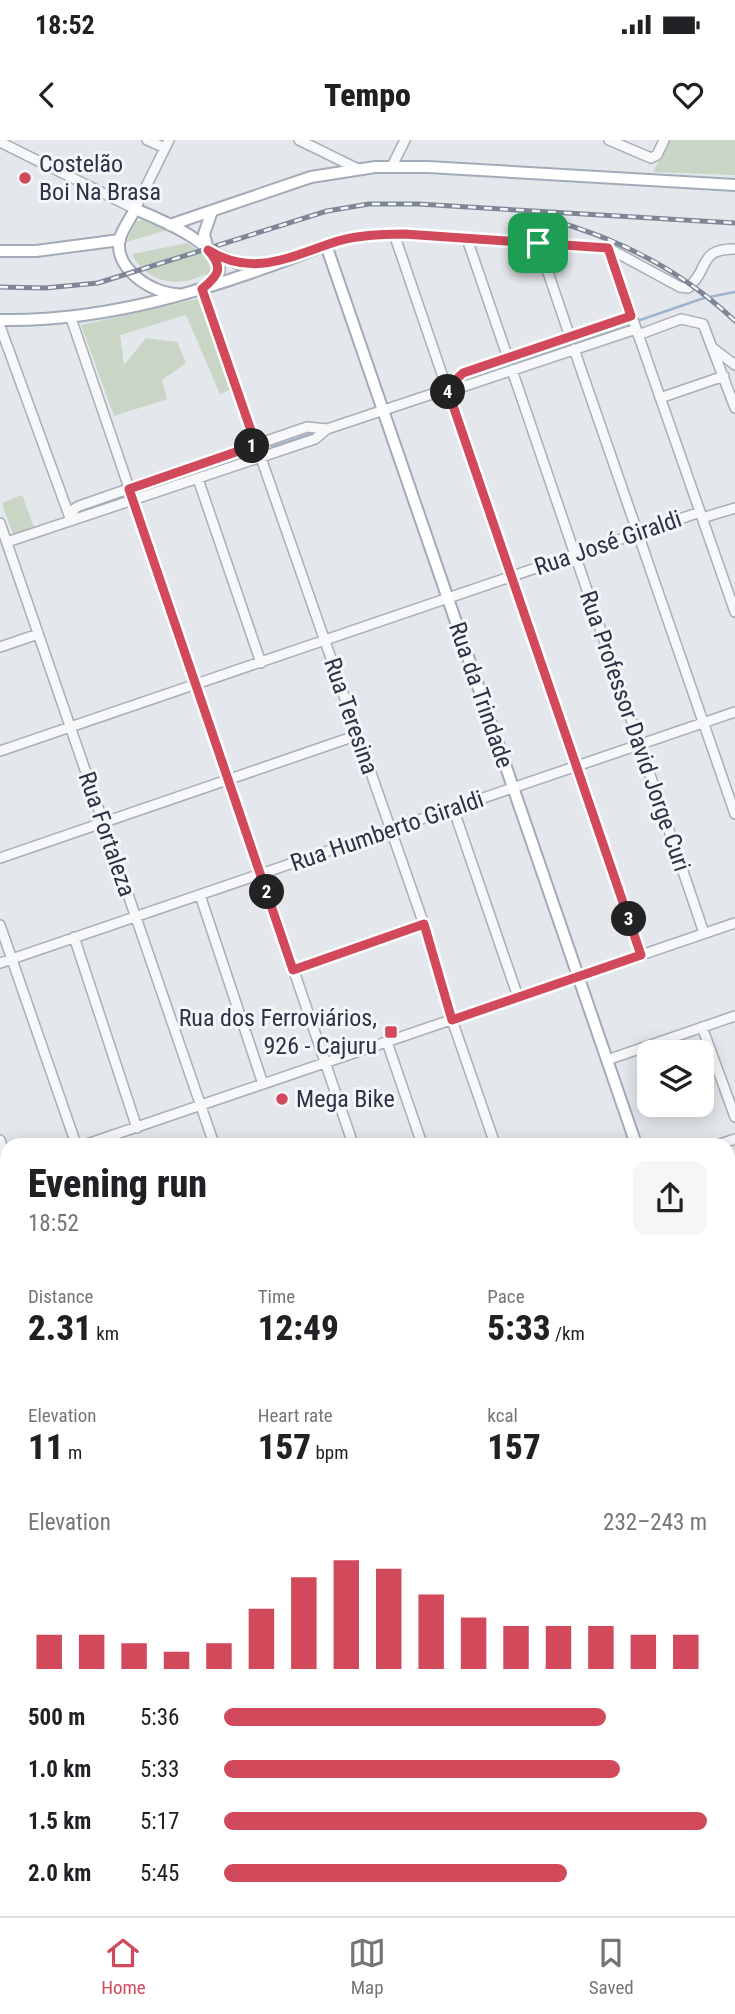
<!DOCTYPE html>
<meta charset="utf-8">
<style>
body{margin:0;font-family:"Roboto Condensed",sans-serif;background:#f6f6f6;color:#202124;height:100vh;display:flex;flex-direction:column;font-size:26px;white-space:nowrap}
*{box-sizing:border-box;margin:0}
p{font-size:23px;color:#757577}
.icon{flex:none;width:38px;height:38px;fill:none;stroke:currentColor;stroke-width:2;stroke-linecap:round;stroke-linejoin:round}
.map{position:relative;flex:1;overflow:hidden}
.panel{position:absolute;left:0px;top:998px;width:735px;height:779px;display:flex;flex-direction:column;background:#fff;border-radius:21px 21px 0 0;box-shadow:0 4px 18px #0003}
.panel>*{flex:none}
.fabs{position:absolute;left:637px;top:900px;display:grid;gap:14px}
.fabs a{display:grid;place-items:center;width:77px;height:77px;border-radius:14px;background:#fff;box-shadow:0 4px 18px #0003;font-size:35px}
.pin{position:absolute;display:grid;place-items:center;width:60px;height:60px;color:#fff;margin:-30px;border-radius:14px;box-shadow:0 4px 10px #0006}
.km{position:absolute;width:35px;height:35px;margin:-18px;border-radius:50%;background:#222;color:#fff;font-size:19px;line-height:35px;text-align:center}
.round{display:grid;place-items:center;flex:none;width:74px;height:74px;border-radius:14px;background:#f6f6f6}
.headline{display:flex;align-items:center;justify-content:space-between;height:119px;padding:0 28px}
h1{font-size:38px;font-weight:800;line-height:52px}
.stats{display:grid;grid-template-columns:repeat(3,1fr);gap:10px;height:119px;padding:7px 28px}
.stats div{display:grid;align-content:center}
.stats b{font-size:35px;font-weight:800}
.stats small{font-size:19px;font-weight:400}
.stats p{font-size:19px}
.chart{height:196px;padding:14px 28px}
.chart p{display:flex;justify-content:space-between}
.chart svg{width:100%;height:126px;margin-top:7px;stroke:#d1495b;stroke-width:6}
ul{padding:0 28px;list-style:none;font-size:23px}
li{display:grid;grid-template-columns:112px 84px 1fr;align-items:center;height:52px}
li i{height:18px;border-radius:9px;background:#d1495b}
.status{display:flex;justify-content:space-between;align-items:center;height:49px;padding:0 35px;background:#fff;direction:ltr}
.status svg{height:19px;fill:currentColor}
header{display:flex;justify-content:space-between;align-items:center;height:91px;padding:0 28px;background:#fff;font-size:32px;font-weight:800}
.tabs{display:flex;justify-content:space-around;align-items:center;height:98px;border-top:2px solid #e0e0e0;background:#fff;font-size:19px;color:#757577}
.tabs a{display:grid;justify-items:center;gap:4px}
.tabs .on{color:#d1495b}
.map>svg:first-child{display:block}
</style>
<div class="status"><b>18:52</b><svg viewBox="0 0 49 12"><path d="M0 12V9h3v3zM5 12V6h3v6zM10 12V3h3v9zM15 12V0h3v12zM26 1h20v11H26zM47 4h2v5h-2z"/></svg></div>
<header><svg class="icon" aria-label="back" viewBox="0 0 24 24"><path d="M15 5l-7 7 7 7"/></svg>Tempo<svg class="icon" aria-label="heart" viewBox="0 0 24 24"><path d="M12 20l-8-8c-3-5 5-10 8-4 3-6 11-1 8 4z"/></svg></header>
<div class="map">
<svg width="735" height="1776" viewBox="0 0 735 1776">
<rect width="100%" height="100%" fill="#e4e7ec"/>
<path fill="#c9d6c5" d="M670 0H735V35L653 32Z
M145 79 168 90 126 102 136 82Z
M187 103 210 119 211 131C183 148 154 146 134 119L133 114Z
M198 159 234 248 220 254 186 175 120 195 124 225 146 198 177 202 186 223 162 240 167 259 114 276 81 185Z
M22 355 34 387 13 394 2 363Z"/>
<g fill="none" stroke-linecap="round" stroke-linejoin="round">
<path stroke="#9fb4cc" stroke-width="2.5" d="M460 242 704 158 735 152
M272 307 313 293
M143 351 250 315
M82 371 121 359
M728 1425 735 1423
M0 1665 7 1664"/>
<g stroke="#a9aeb7" stroke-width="12">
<path id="minor" d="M147 0 165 8
M299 0 358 29
M609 0 651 18 657 15 664 0
M0 2 135 69 169 0
M392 26 405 0
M394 94 641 815
M467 99 508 218
M538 103 570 197
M326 105 348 98 394 94 608 108 680 147 688 148C711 128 697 109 735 109
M608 108 735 472
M202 149 429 799 452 880 495 1004
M71 178 353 1004
M0 186 70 378
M638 195 681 179 703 184 735 268
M574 209 735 674
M714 209 735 225
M512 230 704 793
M447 249 463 233 631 176
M660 258 724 236
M198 339 261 523
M702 378 735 368
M71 379 74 369 79 366 307 287 327 289
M0 383 214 1004
M7 402 315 299 327 289 447 249 465 246 636 189
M0 507 38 494
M0 611 700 372
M453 668 518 857
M0 718 358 595
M200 755 263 944
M0 785 76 1004
M74 797 137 988
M0 823 735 572
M293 830 424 784
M702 887 735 977
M387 902 422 1004
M607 920 735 876
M0 1000 7 1021
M87 1004 735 783
M720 1004 735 999
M0 1034 7 1032
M728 1067 735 1065
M728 1137 735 1135
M0 1201 7 1222
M728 1207 735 1204
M0 1247 7 1245
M728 1314 735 1312
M731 1368 735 1367
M728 1415 735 1412
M728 1435 735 1433
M728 1443 735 1464
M0 1456 7 1454
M728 1487 735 1484
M728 1581 735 1579
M0 1613 7 1634
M728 1640 735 1637
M0 1657 7 1656
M728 1694 735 1692
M728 1717 735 1736
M728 1747 735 1744
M46 1769 48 1776
M188 1769 190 1776
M467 1769 469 1776
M608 1769 610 1776
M332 1776 352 1769
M645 1776 664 1769"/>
</g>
<g stroke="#a3abb8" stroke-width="14">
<path id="major" d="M170 85 311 37 375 27H428L735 45
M208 110 204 94 212 71
M0 111H36L120 100
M213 113 240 124H264
M177 154C153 154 112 128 120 98 123 88 131 78 135 69 158 79 218 102 219 130L207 145
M0 180C114 182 221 146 326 105L636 1004
M728 1270 735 1290"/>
</g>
<use href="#minor" stroke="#f7f8fa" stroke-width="9"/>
<use href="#major" stroke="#fff" stroke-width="10"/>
<g stroke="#7d8696" stroke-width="5">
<path id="rail" d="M547 79C619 98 681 130 735 181
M0 147 45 148 98 143 327 71 369 64H418L735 83"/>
</g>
<use href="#rail" stroke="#f4f6f9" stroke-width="2.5" stroke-dasharray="8" stroke-linecap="butt"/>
</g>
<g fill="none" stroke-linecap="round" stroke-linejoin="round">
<g stroke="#fff" stroke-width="14">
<path id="route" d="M404 94 608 108 631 176 463 233 447 248 641 815 452 880 424 784 293 830 129 349 256 305 202 149C219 135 224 128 208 110 254 139 293 115 338 101 359 95 382 94 404 94Z"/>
</g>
<use href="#route" stroke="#d1495b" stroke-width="9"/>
</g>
<g fill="#d1495b" stroke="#f4f6f9" stroke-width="2.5">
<circle cx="25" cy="38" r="7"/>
<rect x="384" y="885" width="14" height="14" rx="3.5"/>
<circle cx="282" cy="959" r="7"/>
</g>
<g text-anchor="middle" stroke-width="6" stroke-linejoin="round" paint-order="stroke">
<g font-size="24" fill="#2b3445" stroke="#f4f6f9" text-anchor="start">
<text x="39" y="32">Costelão<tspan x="39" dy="28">Boi Na Brasa</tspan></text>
<text x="377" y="886" text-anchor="end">Rua dos Ferroviários,<tspan x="377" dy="28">926 - Cajuru</tspan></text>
<text x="296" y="967">Mega Bike</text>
</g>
<g font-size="24" fill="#2b3445" stroke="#f4f6f9">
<text transform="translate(608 403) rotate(-19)" y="8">Rua José Giraldi</text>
<text transform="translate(481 555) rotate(71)" y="8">Rua da Trindade</text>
<text transform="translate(351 576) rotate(71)" y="8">Rua Teresina</text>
<text transform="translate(635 591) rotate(71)" y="8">Rua Professor David Jorge Curi</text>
<text transform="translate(387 691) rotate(-19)" y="8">Rua Humberto Giraldi</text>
<text transform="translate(107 694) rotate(71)" y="8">Rua Fortaleza</text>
</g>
</g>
</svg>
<div class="fabs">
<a><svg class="icon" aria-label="layers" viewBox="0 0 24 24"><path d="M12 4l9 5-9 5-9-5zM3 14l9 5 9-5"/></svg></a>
</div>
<div class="pin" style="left:538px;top:103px;background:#1e9e55"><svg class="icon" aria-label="arrive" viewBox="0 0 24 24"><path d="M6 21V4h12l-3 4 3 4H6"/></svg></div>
<b class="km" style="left:252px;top:306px">1</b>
<b class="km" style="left:267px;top:752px">2</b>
<b class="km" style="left:629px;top:779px">3</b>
<b class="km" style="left:448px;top:252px">4</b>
<section class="panel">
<div class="headline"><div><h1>Evening run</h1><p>18:52</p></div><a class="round"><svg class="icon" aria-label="share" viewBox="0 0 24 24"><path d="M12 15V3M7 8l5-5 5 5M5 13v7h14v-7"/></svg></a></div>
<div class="stats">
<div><p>Distance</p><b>2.31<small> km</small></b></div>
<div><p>Time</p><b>12:49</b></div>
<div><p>Pace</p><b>5:33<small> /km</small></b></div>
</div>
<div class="stats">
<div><p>Elevation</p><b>11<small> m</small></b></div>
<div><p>Heart rate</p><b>157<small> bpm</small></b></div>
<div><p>kcal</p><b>157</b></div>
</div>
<div class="chart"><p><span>Elevation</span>232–243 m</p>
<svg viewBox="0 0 160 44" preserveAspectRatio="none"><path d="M5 44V32M15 44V32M25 44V35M35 44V38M45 44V35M55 44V23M65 44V12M75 44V6M85 44V9M95 44V18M105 44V26M115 44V29M125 44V29M135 44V29M145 44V32M155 44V32"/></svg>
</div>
<ul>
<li><b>500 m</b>5:36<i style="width:79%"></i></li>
<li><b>1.0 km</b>5:33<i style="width:82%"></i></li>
<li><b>1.5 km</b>5:17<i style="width:100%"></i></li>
<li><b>2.0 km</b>5:45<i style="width:71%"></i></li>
</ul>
</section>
</div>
<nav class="tabs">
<a class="on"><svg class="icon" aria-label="home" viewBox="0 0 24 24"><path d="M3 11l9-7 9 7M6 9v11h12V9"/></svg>Home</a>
<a><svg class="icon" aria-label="map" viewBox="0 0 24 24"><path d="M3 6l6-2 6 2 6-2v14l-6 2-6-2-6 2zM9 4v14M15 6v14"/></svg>Map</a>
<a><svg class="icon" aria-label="saved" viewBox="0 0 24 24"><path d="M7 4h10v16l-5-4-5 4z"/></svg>Saved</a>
</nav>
